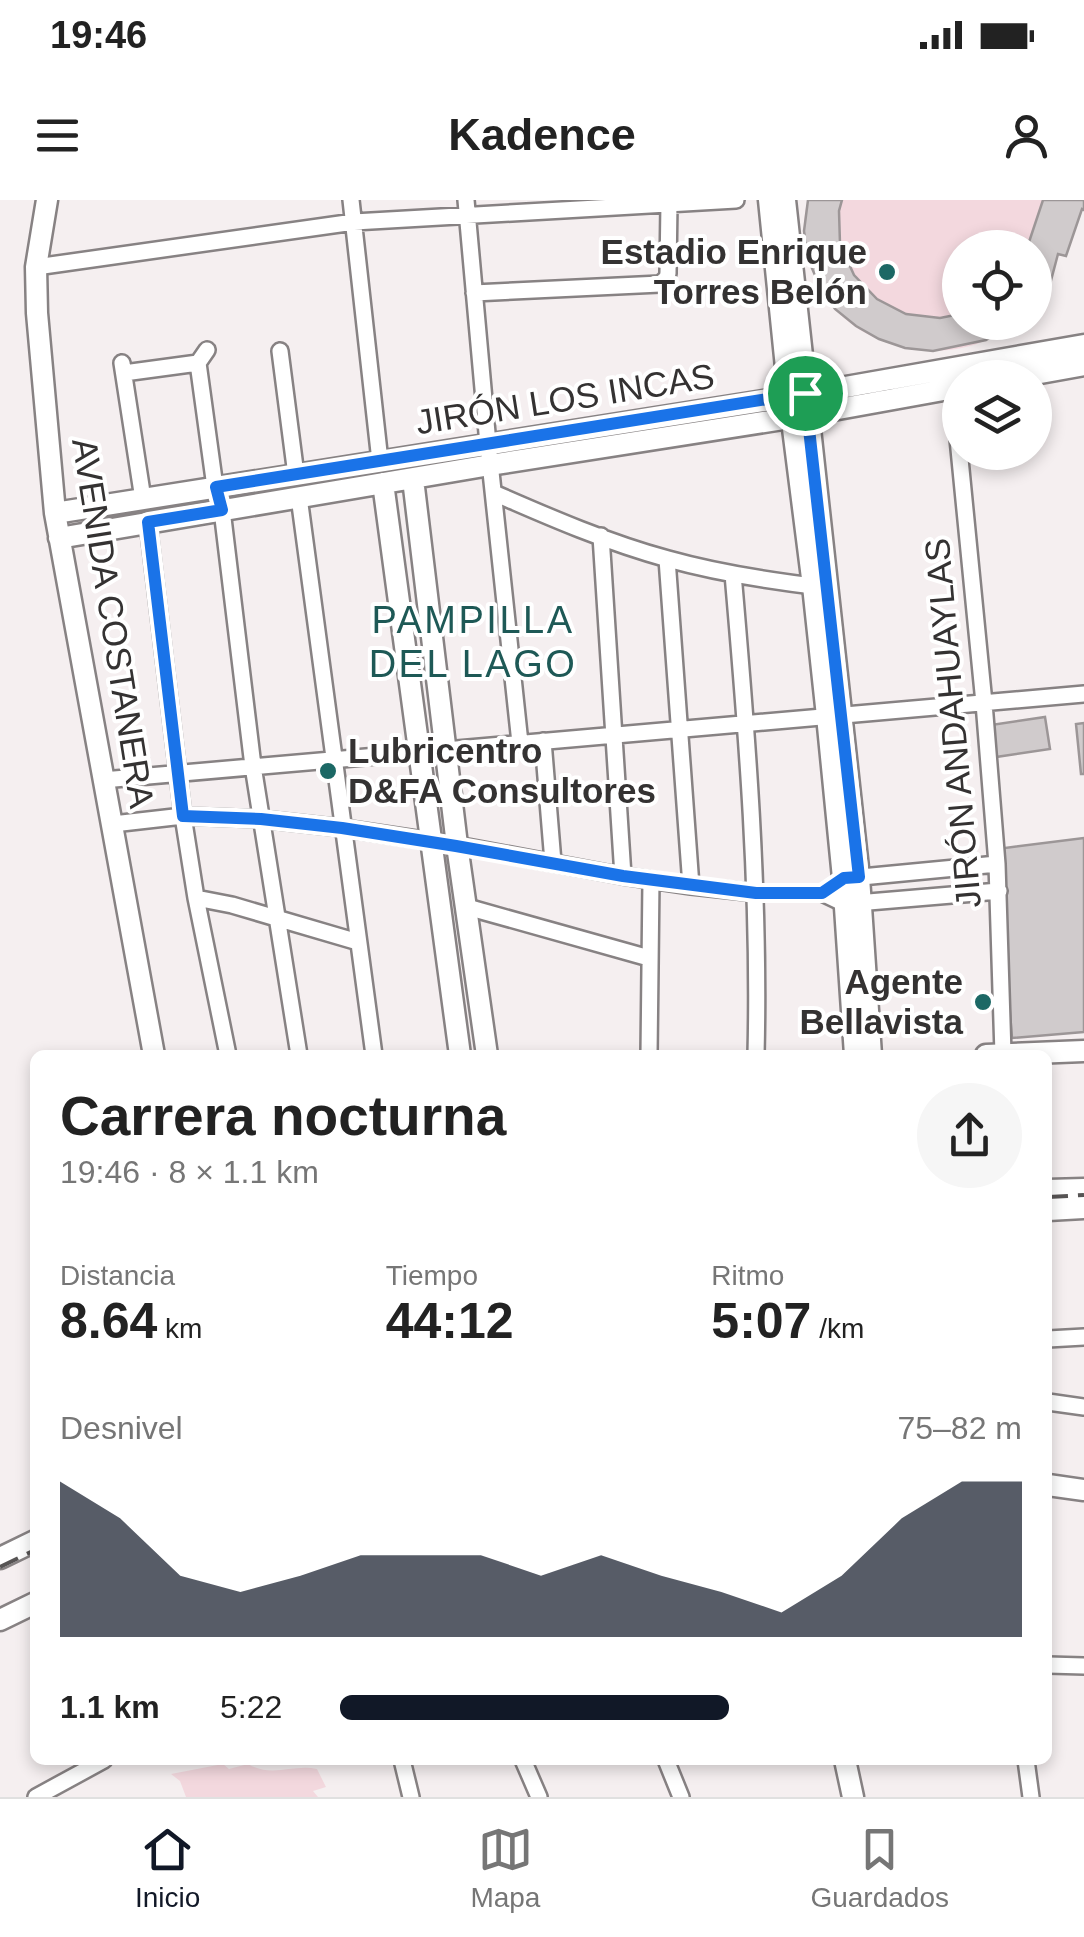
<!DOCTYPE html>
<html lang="es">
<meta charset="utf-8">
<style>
body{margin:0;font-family:Helvetica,sans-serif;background:#f6f6f6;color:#222;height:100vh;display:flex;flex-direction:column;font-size:38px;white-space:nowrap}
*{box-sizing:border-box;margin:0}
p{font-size:32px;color:#767676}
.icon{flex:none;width:55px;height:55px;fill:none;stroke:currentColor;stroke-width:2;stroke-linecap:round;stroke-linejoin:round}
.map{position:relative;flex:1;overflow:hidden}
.sheet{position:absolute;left:30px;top:850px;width:1022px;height:715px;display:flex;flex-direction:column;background:#fff;border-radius:15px;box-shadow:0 5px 15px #0003}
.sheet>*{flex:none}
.buttons{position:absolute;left:942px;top:30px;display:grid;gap:20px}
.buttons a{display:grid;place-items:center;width:110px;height:110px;border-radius:50%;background:#fff;box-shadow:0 5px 15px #0003;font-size:50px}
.pin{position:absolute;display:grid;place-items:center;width:85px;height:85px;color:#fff;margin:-42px;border:5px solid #fff;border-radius:50%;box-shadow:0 2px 10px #0007}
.round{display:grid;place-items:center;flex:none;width:105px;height:105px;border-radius:52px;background:#f6f6f6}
.summary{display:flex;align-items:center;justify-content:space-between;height:170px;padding:0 30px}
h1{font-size:55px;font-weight:700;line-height:75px}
.figures{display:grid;grid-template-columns:repeat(3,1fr);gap:15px;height:170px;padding:10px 30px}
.figures div{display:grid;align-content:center}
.figures b{font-size:50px;font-weight:700}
.figures small{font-size:28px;font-weight:400}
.figures p{font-size:28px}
.chart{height:280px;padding:20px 30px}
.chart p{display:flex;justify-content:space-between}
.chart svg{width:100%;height:180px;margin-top:10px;fill:#111827;opacity:.7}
ul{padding:0 30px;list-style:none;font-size:32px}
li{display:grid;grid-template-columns:160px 120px 1fr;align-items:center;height:75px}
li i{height:25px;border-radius:12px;background:#111827}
.status{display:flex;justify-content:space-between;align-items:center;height:70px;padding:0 50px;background:#fff;direction:ltr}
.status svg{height:28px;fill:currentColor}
header{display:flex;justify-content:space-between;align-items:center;height:130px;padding:0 30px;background:#fff;font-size:45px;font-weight:700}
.tab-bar{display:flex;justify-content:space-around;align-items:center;height:140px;border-top:2px solid #e0e0e0;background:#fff;font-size:28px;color:#767676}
.tab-bar a{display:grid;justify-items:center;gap:5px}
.tab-bar .selected{color:#111827}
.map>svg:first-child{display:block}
</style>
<div class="status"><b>19:46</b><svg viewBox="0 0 49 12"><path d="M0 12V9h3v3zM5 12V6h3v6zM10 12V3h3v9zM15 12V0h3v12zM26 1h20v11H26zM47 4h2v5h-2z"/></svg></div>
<header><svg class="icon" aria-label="menu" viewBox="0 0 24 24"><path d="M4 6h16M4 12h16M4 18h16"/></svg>Kadence<svg class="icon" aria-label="person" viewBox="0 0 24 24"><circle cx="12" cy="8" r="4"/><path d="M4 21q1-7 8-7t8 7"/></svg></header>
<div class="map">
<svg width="1084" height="1597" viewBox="0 0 1084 1597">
<rect width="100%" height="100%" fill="#f5eff0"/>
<path fill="#f3d8de" d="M808 0H1084V10H1081L1066 56 1058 55 1049 88 1042 85 1035 98V48H960V122L1013 123C965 166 878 157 835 109 825 98 818 82 813 69 804 48 801 22 808 0Z
M223 1564 229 1569 248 1564C271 1578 293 1564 317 1569L326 1587 313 1591 318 1597H186L180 1581 171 1574Z"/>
<path fill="#d0cbcc" stroke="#9c9697" stroke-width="2.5" d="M808 0H842L839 11 840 44 854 75 877 99 906 114 940 118 960 114V122H1013L986 140 933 151 905 148 879 139 856 126 835 109 820 87 808 59 804 31Z
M1043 0H1084V10L1082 9 1066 56 1058 54 1049 88 1042 85 1035 98V48H1027Z
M1045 517 1050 549 996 557 991 525Z
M1084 523V574H1081L1076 524Z
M1084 638V832L1012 838 997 649Z"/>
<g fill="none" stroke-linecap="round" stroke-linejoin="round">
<g stroke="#878283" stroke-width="20">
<path id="minor" d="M351 0 380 261
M466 0 488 244 520 543
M36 67 354 22 736 0
M474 93 660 84 667 78 668 73 669 3
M207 150 198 163 215 287 222 310 253 566 299 855
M280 151 296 275
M122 163 143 299
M124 173 198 163
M953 188 984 503 997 664 1003 854
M494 293C551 318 609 343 668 359 718 373 770 381 821 387
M299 297 374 855
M148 323 183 616 196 698 228 855
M601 336 623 676
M667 359 691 686
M733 374C747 534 760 694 756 855
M543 541 553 662
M103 580 1084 494
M113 624 183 616 261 619 343 628 457 645 623 676 691 686 756 693H822L845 704 999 691
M851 678 997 664
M196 698 232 705 358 742
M467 707 649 758
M649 855 651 680
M1048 1139 1084 1137
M1048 1202 1084 1207
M1048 1465 1084 1466
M402 1560 411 1597
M523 1560 539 1597
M666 1560 681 1597
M1026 1560 1031 1597
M36 1597 104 1560"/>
</g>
<g stroke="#878283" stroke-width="25">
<path id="tertiary" d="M47 0 36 67 37 113 55 313 154 855
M769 0 789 197 813 386 827 516 843 678 855 855
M785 0 859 677 871 855
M1012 178 1084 165
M413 279 457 645 487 855
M383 283 460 855
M55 313 789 197 1084 145
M59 338 490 265 783 219 960 187
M986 855 1084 851
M1048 990 1084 989
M1048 1010 1084 1008
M1048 1285 1084 1290
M0 1358 35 1341
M0 1420 35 1403
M845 1560 853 1597"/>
</g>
<use href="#minor" stroke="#fff" stroke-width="15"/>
<use href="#tertiary" stroke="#fff" stroke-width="20"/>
<path stroke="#575454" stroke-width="4" stroke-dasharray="20 10" stroke-linecap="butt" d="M1048 997 1084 995
M0 1367 35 1350"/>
</g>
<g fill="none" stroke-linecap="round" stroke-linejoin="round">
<g stroke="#fff" stroke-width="20">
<path id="route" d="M805 193 859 677 844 678 822 693H756L623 676 456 646 342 628 261 619 183 616 148 322 222 310 216 287Z"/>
</g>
<use href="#route" stroke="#1a73e8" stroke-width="12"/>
</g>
<g fill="#1c6865" stroke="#fff" stroke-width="4">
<circle cx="887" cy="72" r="10"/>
<circle cx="328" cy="571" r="10"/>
<circle cx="983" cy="802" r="10"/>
</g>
<g text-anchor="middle" stroke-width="8" stroke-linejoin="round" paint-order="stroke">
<g font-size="35" font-weight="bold" fill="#343232" stroke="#fff" text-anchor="end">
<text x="867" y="64">Estadio Enrique<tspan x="867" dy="40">Torres Belón</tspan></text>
<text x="348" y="563" text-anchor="start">Lubricentro<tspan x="348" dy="40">D&amp;FA Consultores</tspan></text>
<text x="963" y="794">Agente<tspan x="963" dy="40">Bellavista</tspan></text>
</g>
<g font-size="35" fill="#343232" stroke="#fff">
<text transform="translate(565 199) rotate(-9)" y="12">JIRÓN LOS INCAS</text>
<text transform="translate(113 423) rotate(81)" y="12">AVENIDA COSTANERA</text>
<text transform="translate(953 523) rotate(-95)" y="12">JIRÓN ANDAHUAYLAS</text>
</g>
<g font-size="38" letter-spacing="2.5" fill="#1e5956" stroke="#fff">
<text x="473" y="433">PAMPILLA<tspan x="473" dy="44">DEL LAGO</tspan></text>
</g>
</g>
</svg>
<div class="buttons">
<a><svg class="icon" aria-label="locate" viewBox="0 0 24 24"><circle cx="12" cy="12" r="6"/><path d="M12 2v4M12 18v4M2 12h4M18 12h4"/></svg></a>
<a><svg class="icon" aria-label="layers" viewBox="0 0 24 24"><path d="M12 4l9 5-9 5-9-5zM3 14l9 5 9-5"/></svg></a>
</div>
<div class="pin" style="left:805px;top:193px;background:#1e9e55"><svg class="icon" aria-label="arrive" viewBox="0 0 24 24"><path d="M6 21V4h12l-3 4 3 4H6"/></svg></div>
<section class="sheet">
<div class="summary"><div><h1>Carrera nocturna</h1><p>19:46 · 8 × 1.1 km</p></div><a class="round"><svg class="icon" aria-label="share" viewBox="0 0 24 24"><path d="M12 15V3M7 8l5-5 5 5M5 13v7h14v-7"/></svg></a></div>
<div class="figures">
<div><p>Distancia</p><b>8.64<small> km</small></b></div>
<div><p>Tiempo</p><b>44:12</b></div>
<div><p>Ritmo</p><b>5:07<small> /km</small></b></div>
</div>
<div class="chart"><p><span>Desnivel</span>75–82 m</p>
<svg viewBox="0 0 160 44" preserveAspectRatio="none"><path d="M0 44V6L10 15L20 29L30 33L40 29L50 24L60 24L70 24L80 29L90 24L100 29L110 33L120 38L130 29L140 15L150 6L160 6V44z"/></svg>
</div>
<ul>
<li><b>1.1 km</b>5:22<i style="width:57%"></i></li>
</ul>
</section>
</div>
<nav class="tab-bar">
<a class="selected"><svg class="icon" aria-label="home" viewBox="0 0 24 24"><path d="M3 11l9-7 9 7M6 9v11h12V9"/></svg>Inicio</a>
<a><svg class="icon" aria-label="map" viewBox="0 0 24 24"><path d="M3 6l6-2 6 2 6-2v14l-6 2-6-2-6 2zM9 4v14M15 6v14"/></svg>Mapa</a>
<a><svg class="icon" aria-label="saved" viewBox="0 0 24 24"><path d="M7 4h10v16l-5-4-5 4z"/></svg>Guardados</a>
</nav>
